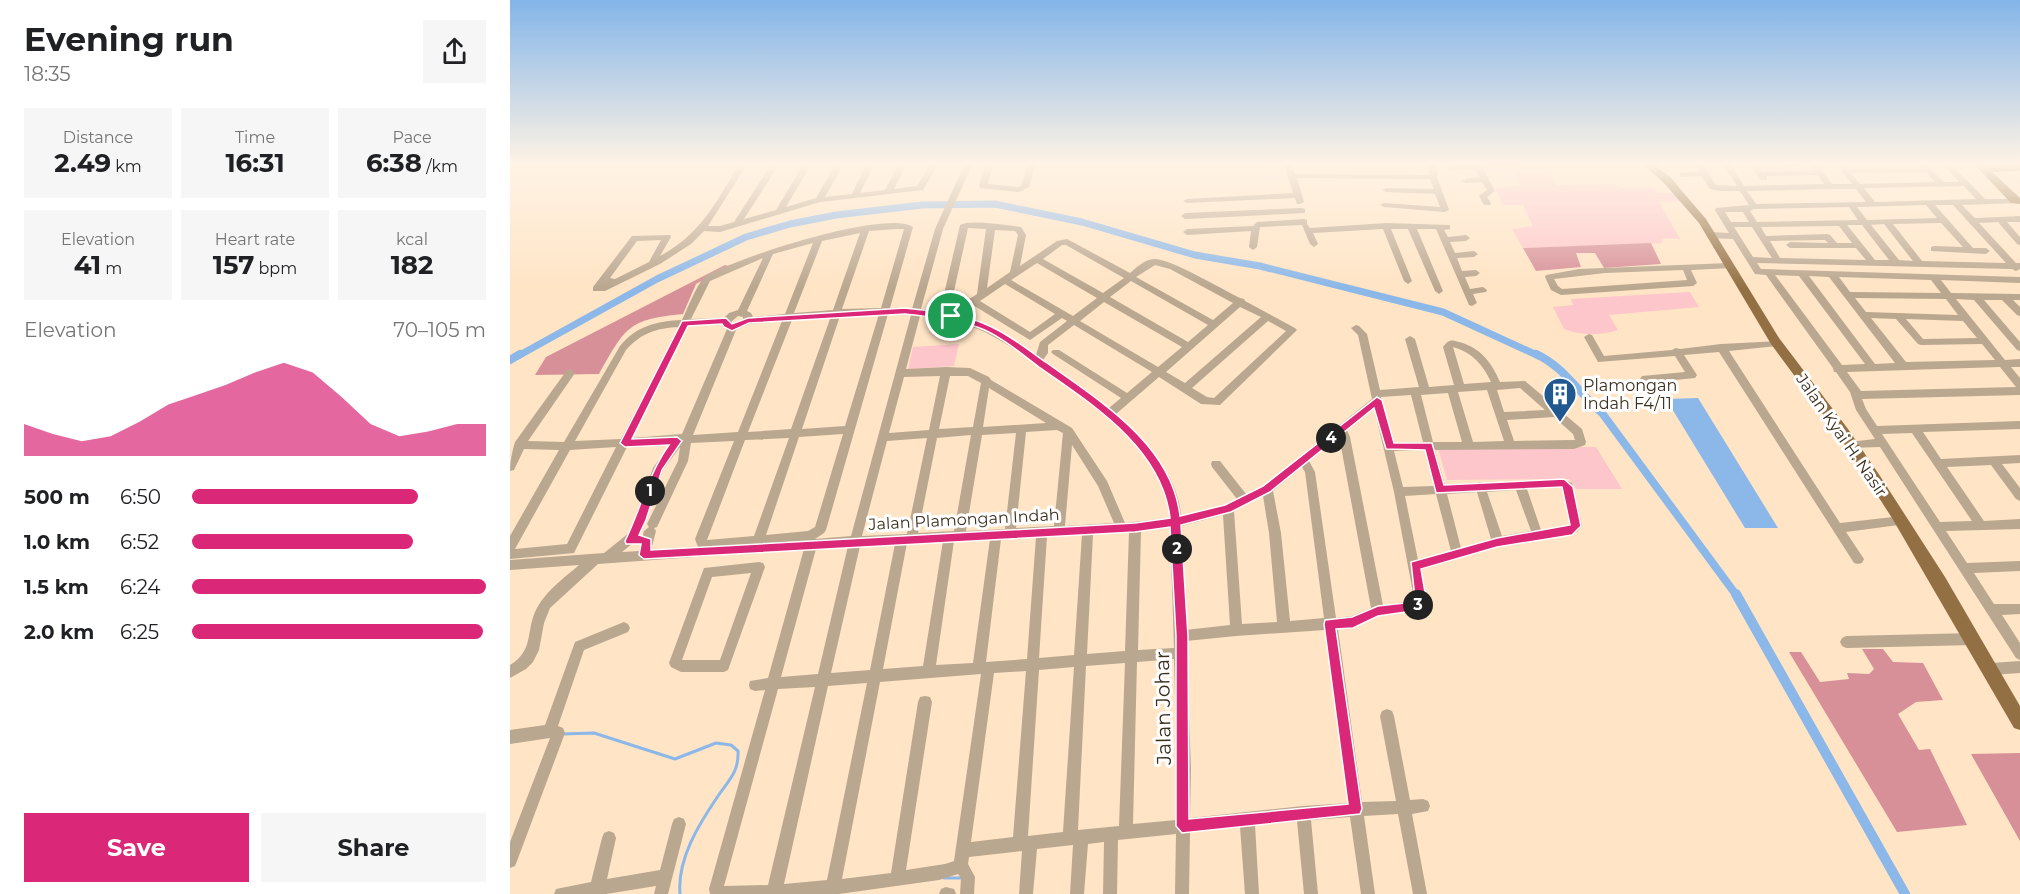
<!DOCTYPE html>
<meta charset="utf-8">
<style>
body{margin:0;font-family:Montserrat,sans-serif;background:#f6f6f6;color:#202124;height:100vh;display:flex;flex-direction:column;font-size:22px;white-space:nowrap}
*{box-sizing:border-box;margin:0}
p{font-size:20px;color:#757577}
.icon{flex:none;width:33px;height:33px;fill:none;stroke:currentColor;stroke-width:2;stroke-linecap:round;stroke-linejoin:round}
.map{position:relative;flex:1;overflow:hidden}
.details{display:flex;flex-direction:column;background:#fff;width:510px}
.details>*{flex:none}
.pin{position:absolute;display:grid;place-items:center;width:51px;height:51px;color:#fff;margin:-26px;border:3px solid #fff;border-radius:50%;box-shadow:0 2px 6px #0007}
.km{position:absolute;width:30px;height:30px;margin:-15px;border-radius:50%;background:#222;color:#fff;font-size:16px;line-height:30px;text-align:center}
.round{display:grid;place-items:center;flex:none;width:63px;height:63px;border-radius:0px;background:#f6f6f6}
.overview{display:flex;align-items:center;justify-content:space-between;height:102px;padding:0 24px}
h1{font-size:33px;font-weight:700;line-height:45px}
.stats{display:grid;grid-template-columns:repeat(3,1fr);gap:9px;height:102px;padding:6px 24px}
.stats div{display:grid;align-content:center;border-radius:0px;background:#f6f6f6;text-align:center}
.stats b{font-size:26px;font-weight:700}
.stats small{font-size:16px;font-weight:400}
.stats p{font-size:16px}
.chart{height:168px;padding:12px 24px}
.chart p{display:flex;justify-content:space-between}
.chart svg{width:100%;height:108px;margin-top:6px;fill:#db2777;opacity:.7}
.action{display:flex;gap:12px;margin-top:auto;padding:12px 24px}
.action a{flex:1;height:69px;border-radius:0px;background:#db2777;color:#fff;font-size:24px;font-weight:700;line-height:69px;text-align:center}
.action a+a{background:#f6f6f6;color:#202124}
ul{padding:0 24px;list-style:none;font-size:20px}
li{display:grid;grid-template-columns:96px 72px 1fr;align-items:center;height:45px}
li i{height:15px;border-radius:8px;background:#db2777}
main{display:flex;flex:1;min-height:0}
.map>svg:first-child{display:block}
</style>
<main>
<section class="details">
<div class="overview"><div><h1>Evening run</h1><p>18:35</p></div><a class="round"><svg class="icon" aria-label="share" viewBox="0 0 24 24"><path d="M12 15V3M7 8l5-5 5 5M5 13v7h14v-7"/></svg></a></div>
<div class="stats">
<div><p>Distance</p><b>2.49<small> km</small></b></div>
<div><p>Time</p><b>16:31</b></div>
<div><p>Pace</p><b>6:38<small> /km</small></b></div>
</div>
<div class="stats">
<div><p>Elevation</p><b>41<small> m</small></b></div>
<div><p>Heart rate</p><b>157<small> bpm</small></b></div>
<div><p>kcal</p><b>182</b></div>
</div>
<div class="chart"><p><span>Elevation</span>70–105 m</p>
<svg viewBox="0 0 160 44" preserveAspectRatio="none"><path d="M0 44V31L10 35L20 38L30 36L40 30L50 23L60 19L70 15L80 10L90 6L100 10L110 20L120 31L130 36L140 34L150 31L160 31V44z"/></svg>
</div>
<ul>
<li><b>500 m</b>6:50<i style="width:77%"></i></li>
<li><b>1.0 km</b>6:52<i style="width:75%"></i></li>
<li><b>1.5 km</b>6:24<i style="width:100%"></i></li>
<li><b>2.0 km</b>6:25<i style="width:99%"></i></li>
</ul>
<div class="action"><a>Save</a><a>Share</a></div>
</section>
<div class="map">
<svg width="1510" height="894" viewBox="0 0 1510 894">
<rect width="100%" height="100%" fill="#ffe4c5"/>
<path fill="#fdc6cb" d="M971 163H1062L1063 166 977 173Z
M1041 172 1046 185 1105 184 1112 188H1144L1148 193H1165L1171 201 1149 202 1170 239 1152 238V243L1013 248 1002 229 1023 226 1013 205H993L985 188 1010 186 1005 173Z
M1180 292 1189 307 1099 315 1108 330C1091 336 1070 335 1054 329L1043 307 1063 305 1061 299Z
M449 344 444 366 398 369 403 347Z
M1086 447 1112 489H1066L1059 479 937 480 928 448Z"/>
<path fill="#d79098" d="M1141 243 1151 264 1094 268 1085 253H1066L1071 267 1026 271 1013 248Z
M215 265 218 266 186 284 173 314C118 319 115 328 89 374L25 375 36 357Z
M1352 649H1373L1383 662 1413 663 1433 700 1406 702 1388 714 1409 750 1420 749 1457 825 1387 832 1279 652H1291L1310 682 1339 679 1337 673 1359 674 1364 669Z
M1510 753V841L1461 754Z"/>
<path fill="#8bb7e9" d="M1188 398 1268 528H1235L1156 399Z"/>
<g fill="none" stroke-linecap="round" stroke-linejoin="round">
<path stroke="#8bb7e9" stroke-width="3" d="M52 734 84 733 165 759 206 743 221 745 228 751C229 772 219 780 208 796 189 824 167 859 170 894
M434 878H452"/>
<path stroke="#8bb7e9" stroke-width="7" d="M8 356 147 279 236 237 280 224 326 215 412 205 485 204 572 222 685 255 750 266 933 312 1029 356"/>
<path stroke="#8bb7e9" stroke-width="8" d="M1026 354C1054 367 1068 392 1092 413L1227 596
M0 360 10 354"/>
<path stroke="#8bb7e9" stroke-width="10" d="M1226 594 1395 894"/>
<path fill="#baa790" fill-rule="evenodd" d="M230 163H238L198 226H210L224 222 262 163H270L234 219 266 210 294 163H302L276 207 306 198 326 163H334L315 197 342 194 357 163H365L350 193 375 190 389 163H397L384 189 407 186 421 163H429L413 190 310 202 210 232 194 231 181 244 150 264 95 291H83V287L122 236 160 235 161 237 150 256C191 234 206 202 230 163ZM151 240 139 262 105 279 100 278 127 241Z
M455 163H463L433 229 411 309 439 313 451 305 437 306 432 303 450 225C459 219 498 225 511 227L516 235 510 266 547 241 557 239 620 273C626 268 635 259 644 259 662 259 711 289 730 298L734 299 735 301 785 328 787 330 785 332 710 405 691 404 649 377 606 414C634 438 669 477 671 516L715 505 727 499 702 467 701 464 702 461H710L736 494 753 486 862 399 848 335 841 328 846 325 849 326 857 334 870 390 909 387 895 339 900 336 905 339 919 387 944 385 933 347C938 340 941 339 949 342 970 347 982 363 990 382L1015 381 1072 429 1076 442 1075 445 1064 449 925 450 935 485 966 483 970 482 974 483 1052 479 1062 483 1072 526 1067 532 988 547 910 570 916 598 910 610 869 616 843 628 828 629 852 802 886 801 870 716 872 711 877 709 882 711 884 716 900 800 913 799 918 801 920 806 918 811 902 814 917 894H903L888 814 854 816 865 894H851L840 817 801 820 808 894H794L787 821 745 825 749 894H735L730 827 680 832 679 894H665L666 834 608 840 607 894H593L594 842 578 844 574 894H560L563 845 527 849 523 894H509L512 851 459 857 458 864 465 877 464 894H450L451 878 448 874 429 880 329 894H200L199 889 255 690 245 691 240 689 239 685 240 681 258 678 294 549 88 564 40 608 34 623 29 650 23 662 16 669 0 678V665C25 650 15 630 27 608 36 591 54 578 69 565L0 570V560L94 553 119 533 143 468 160 444 117 447 64 553 0 559V536L49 450 14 449 4 470 0 471C0 461 2 452 5 442L57 370 60 369 65 373 18 441 54 442 110 346C126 326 147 321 172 320 177 310 188 281 196 276 226 258 376 209 403 227L380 308 402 309 425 229ZM458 228 476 229 467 294 461 298 442 300ZM386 229H394L371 308 332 309 359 231ZM485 230 505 231 508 235 500 272 477 288ZM350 233 323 310 284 313 312 241ZM303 243 275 314 243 317 241 313 237 311 263 254ZM552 245H556L614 278 593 293 533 259ZM253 258 228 310 219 313 214 318 181 319 200 281ZM527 263 587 298 563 316 501 280ZM645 265 660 269 723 303 703 320 626 277ZM621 281 698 325 678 342 600 297ZM495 284 545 314 520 332 470 301ZM594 302 672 347 648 367 570 321ZM463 305 520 340 552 318 557 321 530 342 526 355 482 327 449 315ZM730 307 751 317 675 383 656 372ZM369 314 335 426 292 429 330 316ZM378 314 401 315 341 536 305 539 314 533 316 530ZM228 316 233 317V319L223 324 221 322ZM321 316 281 429 238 432 282 320ZM410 316C428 317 446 320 463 327 491 338 516 357 541 375 585 407 658 456 660 518L615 523 597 481 562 428 481 380 479 377 460 368 436 367 396 369ZM272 321 228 432 183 435 226 330 239 324ZM758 321 776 331 704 398 697 397 682 388ZM212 324 217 329 172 434 122 438 178 326ZM564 325 642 372 617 393 549 350H543L541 352 543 354 611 398 599 408 533 360 538 353V345ZM169 327 111 439 65 441 116 350C131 333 147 328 169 327ZM943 347C962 352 973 365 981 382L954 384ZM430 376 419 430 379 433 394 377ZM440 376H458L471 383 463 427 429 429ZM479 388 536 423 473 427ZM1010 388 1035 410 994 412 987 390ZM977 390 994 441 963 442 948 392ZM938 393 952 442H923L911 395ZM901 395 913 442 882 443 871 397ZM864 408 884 492 904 598 902 601 873 605 840 437 837 430ZM1044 417 1063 434 1065 440 1004 441 997 420ZM547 430 553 433 544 526 506 528 516 432ZM506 433 495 529 456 531 472 435ZM333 434 305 527 298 531 256 535 289 437ZM461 435 444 531 408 533 427 438ZM829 436 861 608 842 616 826 618 805 472 799 461ZM279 438 244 536 197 540 235 440ZM417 438 397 534 352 536 377 441ZM224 441 185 539 188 547 141 550 146 531 144 528 147 527 178 461 181 443ZM562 445 588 486 604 523 555 526ZM106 447 57 544 5 549 60 450ZM170 447 168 461 137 524 139 527 134 531 129 551 112 552 128 539 153 470ZM915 450 924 486 893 487 884 451ZM792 467 795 472 814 618 780 621 771 533 763 491ZM1051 487 1053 489 1060 525 1031 530 1017 489ZM1006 490 1021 531 992 536 977 492ZM967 492 981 539 951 548 937 494ZM926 494 941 551 908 560 895 496ZM753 496 759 533 767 622 732 624 724 511ZM713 515 720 625 675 630 671 526ZM660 527 664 648 628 650 631 531ZM613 532H619L615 651 577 654 583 534ZM572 534 564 655 529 658 537 536ZM526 537 517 659 476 662 491 539ZM480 539 463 663 426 665 444 541ZM433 541 413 666 373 669 397 543 401 545 405 543ZM385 544 360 670 321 673 350 546ZM338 546 308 674 271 677 306 549ZM815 630 839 803 793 806 680 818 681 768 676 641 726 636ZM664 659 667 768 666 820 623 824 627 662ZM615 663 609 826 568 830 576 666ZM564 667 553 832 518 836 529 670ZM516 671 503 837 461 842 484 673ZM471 674 444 861 435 864 396 870 422 702 420 697 415 696 410 697 408 702 381 873 332 879 370 682ZM357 683 317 880 274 884 318 686ZM305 687 258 885 214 886 268 689Z
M476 163H484L478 184 508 187 511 186 518 163H526L519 187 509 192 470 188 469 186Z
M774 163H782L785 174 919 175V163H927V177L939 210 935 212 874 207 870 205 874 203 930 207 925 194 876 192 872 190 876 188 924 189 920 179 787 178 794 202 790 204H787L785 198 677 203 673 201 677 199 783 193Z
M962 163H970L985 191 977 197 981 203 980 205H974L969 196 977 190 972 182 956 183 952 181 956 179 970 177 965 169 941 170 937 168 941 166Z
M1184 163H1192L1206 185 1227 186 1212 163H1220L1234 186 1314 184 1307 175 1257 176V180H1251L1239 163H1247L1253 172 1304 171 1300 165 1271 167 1265 163H1306L1322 184H1342L1325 163H1333L1338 169 1411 168 1407 163H1415L1434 182H1449L1432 163H1440L1475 199H1505L1509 201 1505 203 1452 205 1465 218 1510 216V222H1497L1510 237V245L1507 244 1488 222 1469 223 1506 263H1510V269L1506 271 1502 269 1247 263 1251 269 1510 277V283L1431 280 1441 293 1510 294V300H1503L1510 307V316L1507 315 1492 300H1474L1510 342V351L1507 350 1464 300 1446 299 1495 360 1510 359V367H1501L1510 378V395L1352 399 1356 409 1367 426 1510 421V429L1413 432 1431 459 1510 455V463L1492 464 1510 488V501L1506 499 1481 465 1437 467 1474 521 1510 519V529L1436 531 1457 563 1510 561V571L1464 573 1484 604H1510V614L1492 615 1510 643V660L1506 658 1370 447 1339 448 1338 445 1339 442 1365 439 1346 410 1340 392 1326 372H1324L1323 368 1256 275 1245 274 1223 239 1201 238 1197 235 1201 232 1219 233 1205 210 1206 208 1239 205 1230 191H1209L1200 189 1192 176 1170 177V173L1189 171ZM1416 172 1425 182 1350 184 1341 173ZM1454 186 1466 199 1365 202 1354 188ZM1321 189H1346L1356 202 1246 204 1237 191ZM1416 205 1427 218 1357 220 1347 207ZM1425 205H1443L1496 263 1412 261 1383 224 1431 223 1453 247 1424 246 1421 247V251L1476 254 1480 251 1476 248H1463ZM1339 207 1348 220 1247 222 1240 211 1244 209ZM1215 212H1233L1239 222H1221ZM1374 224 1403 261 1389 260 1361 225ZM1337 225H1352L1379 260H1365ZM1329 226 1342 243H1327L1320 235 1317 234 1256 236 1251 227ZM1224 227H1242L1262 258 1243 257ZM1315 240 1318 243 1280 242 1276 245 1280 248H1346L1356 260 1270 258 1260 241ZM1265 275 1289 276 1355 364 1332 365ZM1299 276 1319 277 1385 363 1365 364ZM1329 277 1421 280 1431 293 1340 292ZM1345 298 1436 299 1448 315 1356 312ZM1361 318 1386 319 1408 344 1411 345 1472 344 1485 360 1396 362ZM1396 319 1453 321 1467 338 1413 339ZM1490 367 1506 387 1351 391 1337 372ZM1402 433 1462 521 1430 522 1372 434Z
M792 208 795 209V213L675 219 671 216 675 213Z
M794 219 797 220V224L800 228 876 223 940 225V229L934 230 938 237 956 235 960 238 956 241 940 242 945 253 964 251 968 254 964 257 947 258 952 271 966 270 970 273 966 276 955 277 960 289 973 287 977 290 976 292 963 294 967 303 962 306 959 305 926 229H907L933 291 929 294 925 291 898 229H881L902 281 898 284 894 281 873 229 803 233 808 244 804 247 800 244 792 225 750 227 747 247 743 250 739 247 741 231 677 235 673 232 677 229 743 226 747 222Z
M1219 263 1223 266 1222 268 1181 270 1187 283 1183 286 1051 295 1041 290 1035 277 1036 275 1069 269ZM1173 270 1177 280 1052 289 1048 286 1044 279 1095 273Z
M1079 334 1082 335 1094 356 1162 350 1166 348 1170 349 1211 344 1270 341 1272 343 1270 345 1267 346 1219 351 1330 523 1392 516 1396 518 1398 521 1396 524 1336 532 1354 559 1352 563 1348 564 1344 563 1209 352 1174 355 1187 375 1185 378 1135 383 1132 382 1130 379 1132 376 1175 372 1165 356 1088 362 1074 337Z
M249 562 253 563 255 567 218 670 214 672H171L161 667 159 663 194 568ZM241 573 210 660H172L202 577Z
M114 622 118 624 120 628 118 632 74 650 48 726 53 728 55 733 7 861 5 866 0 868V842L40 738 0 744V730L35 725 65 642Z
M1464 633 1468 635 1470 639 1468 643 1464 645 1336 648 1332 646 1330 642 1332 638 1336 636Z
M1510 661V673L1481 675 1477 673 1475 669 1477 665 1481 663Z
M169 817 174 819 176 824 158 894H144L146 886 96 894H44L46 889 81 882 92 838 94 833 99 831 104 833 106 838 97 879 150 870 162 824 164 819Z
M436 887 444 889 446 894H429L431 889Z"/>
<path fill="#927044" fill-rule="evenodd" d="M1131 163H1142L1160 177 1196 219 1269 338 1338 429 1370 476 1435 577 1510 706V730L1504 728 1382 518 1329 436 1261 344 1189 223 1153 182Z
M1463 163H1473L1476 166 1510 165V171L1482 172 1510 198V204L1501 203Z"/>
</g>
<linearGradient id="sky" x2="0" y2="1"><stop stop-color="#83b5e8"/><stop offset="0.57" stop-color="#fff3e5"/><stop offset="1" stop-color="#fff3e5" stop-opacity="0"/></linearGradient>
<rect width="1510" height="288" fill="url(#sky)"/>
<path fill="#db2777" stroke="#fff" stroke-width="1.5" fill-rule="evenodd" d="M395 308C422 311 450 313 475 324 497 333 517 349 537 363 590 401 662 445 670 516L715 505 753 486 867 397 872 400 884 443H922L934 485 1054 479 1063 487 1071 526 1062 535 987 547 911 569 916 598 910 610 868 616 843 628 826 629 852 809 850 814 672 833 666 826V636L660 527 625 532 134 559 129 555 131 544H116L115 541C131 509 138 474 159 445L115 447 110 443 172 321 216 318 222 324 238 318ZM395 314C420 317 444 319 467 327 490 335 510 353 529 367 582 404 652 448 660 518L625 523 141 550V539L129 535 136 520 152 470 172 441 167 437 122 439 178 326 212 324 214 327 222 331 239 323ZM864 408 876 449 915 450 926 493 1052 487 1060 525 987 538 901 562 905 598 903 602 868 606 842 617 815 620 814 624 838 804 679 819 678 636 671 525 721 512 760 492Z"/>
<defs>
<g id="building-pin" transform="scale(1.725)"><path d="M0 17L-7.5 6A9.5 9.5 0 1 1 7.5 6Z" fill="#225890" stroke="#fff"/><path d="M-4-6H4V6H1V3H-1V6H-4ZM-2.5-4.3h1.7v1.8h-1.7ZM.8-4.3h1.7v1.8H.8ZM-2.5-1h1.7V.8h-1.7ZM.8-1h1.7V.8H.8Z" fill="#fff"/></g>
</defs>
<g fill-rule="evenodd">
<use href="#building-pin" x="1050" y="394"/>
</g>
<g text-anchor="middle" stroke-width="6" stroke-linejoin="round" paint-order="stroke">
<g font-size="16" fill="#3b2f1f" stroke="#fff" text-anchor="start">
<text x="1073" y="391">Plamongan<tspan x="1073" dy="18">Indah F4/11</tspan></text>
</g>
<g font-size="16" fill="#3b2f1f" stroke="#fff">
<text transform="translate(1332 435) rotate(55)" y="6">Jalan Kyai H. Nasir</text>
<text transform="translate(454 519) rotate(-3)" y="6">Jalan Plamongan Indah</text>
</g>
<g font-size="20" fill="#3b2f1f" stroke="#fff">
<text transform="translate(653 708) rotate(-91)" y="7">Jalan Johar</text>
</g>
</g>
</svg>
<div class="pin" style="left:441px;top:316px;background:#1e9e55"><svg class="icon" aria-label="arrive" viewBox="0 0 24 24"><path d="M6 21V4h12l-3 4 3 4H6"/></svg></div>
<b class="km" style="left:140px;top:491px">1</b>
<b class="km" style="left:667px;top:549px">2</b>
<b class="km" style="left:908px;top:605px">3</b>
<b class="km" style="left:821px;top:438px">4</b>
</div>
</main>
